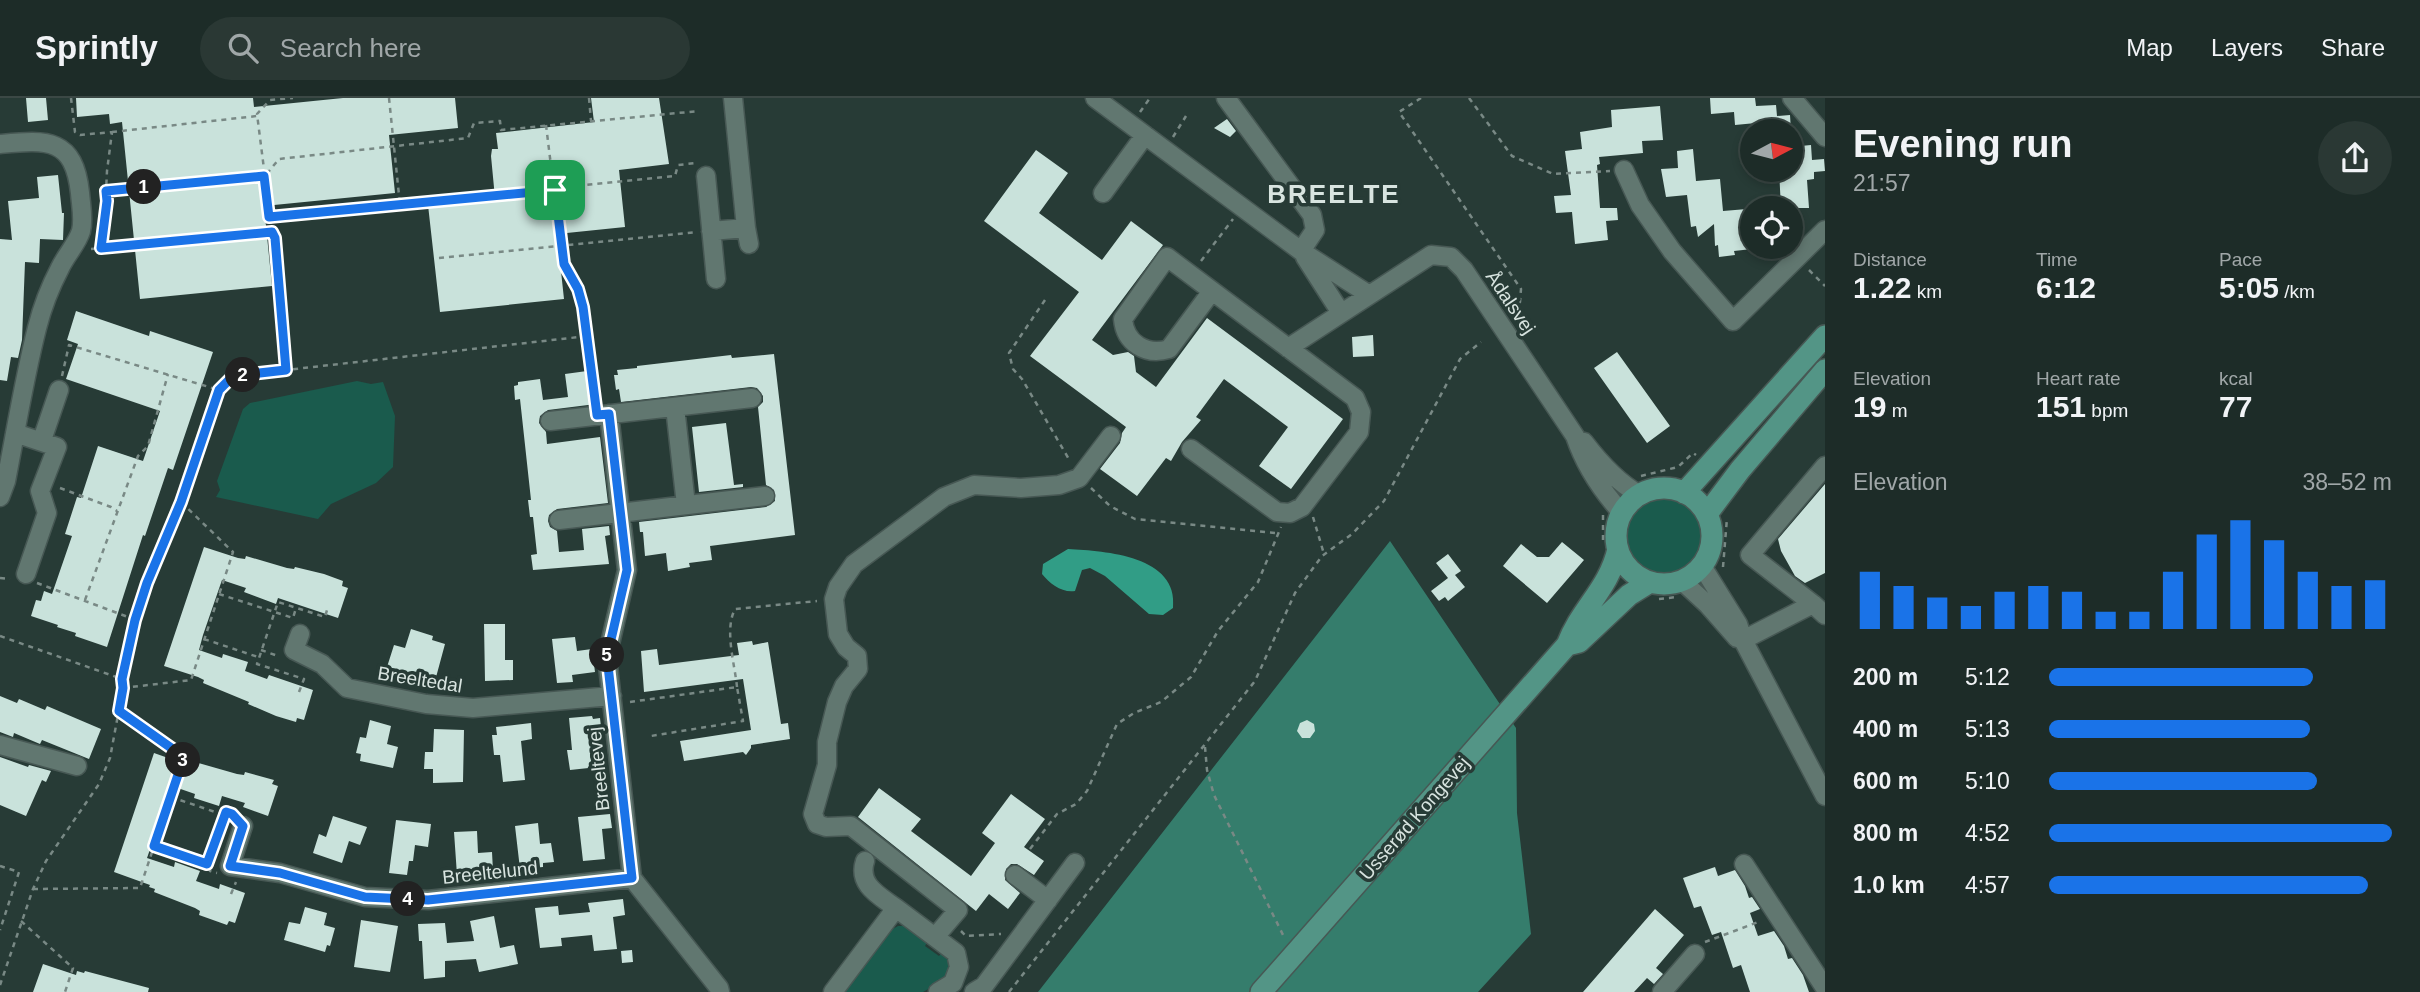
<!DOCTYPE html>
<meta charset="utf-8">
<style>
body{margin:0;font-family:Arial,sans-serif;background:#2a3834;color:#f1f3f6;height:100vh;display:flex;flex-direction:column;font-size:26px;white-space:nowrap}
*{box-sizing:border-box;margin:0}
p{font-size:23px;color:#a0a7a8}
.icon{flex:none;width:38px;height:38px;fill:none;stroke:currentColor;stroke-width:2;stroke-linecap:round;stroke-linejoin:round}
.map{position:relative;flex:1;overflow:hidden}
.side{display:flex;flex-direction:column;background:#1d2c28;width:595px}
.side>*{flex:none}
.needle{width:46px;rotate:83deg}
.buttons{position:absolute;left:1740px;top:21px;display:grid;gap:14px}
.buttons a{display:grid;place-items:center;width:63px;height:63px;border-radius:50%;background:#1d2c28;box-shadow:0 4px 10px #0003,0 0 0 2px #3b4845;font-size:35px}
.pin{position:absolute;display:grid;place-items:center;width:60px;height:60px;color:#fff;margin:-30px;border-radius:14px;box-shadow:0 4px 10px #0006}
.km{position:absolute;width:35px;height:35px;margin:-18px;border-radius:50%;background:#222;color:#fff;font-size:19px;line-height:35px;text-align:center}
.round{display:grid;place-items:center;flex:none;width:74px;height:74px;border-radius:37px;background:#2a3834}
.summary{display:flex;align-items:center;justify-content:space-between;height:119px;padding:0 28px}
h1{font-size:38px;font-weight:600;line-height:52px}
.stats{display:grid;grid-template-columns:repeat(3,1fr);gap:10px;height:119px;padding:7px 28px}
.stats div{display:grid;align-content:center}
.stats b{font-size:30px;font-weight:600}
.stats small{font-size:19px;font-weight:400}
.stats p{font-size:19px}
.chart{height:196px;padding:14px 28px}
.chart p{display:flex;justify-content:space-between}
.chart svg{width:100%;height:126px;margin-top:7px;stroke:#1a73e8;stroke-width:6}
ul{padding:0 28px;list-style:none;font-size:23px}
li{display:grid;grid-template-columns:112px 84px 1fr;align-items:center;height:52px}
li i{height:18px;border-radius:9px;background:#1a73e8}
header{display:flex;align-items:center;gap:42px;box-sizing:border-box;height:98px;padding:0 35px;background:#1d2c28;border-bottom:2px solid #3b4845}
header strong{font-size:33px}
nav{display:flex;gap:38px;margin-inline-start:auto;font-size:24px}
.search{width:490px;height:63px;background:#2a3834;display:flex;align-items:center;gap:18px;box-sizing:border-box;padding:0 24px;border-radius:38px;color:#a0a7a8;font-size:26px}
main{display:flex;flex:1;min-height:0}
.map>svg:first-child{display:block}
</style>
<header>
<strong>Sprintly</strong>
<div class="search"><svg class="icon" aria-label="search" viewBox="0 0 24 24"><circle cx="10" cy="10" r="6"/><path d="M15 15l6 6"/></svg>Search here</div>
<nav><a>Map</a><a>Layers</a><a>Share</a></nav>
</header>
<main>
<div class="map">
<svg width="1825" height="894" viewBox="0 0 1825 894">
<rect width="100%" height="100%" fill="#273b36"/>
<path fill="#1a5b4d" d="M357 283 371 286 383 284 395 318 393 369 376 385 331 406 318 421 216 399 220 392 217 383 243 311 250 305Z
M1627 438a38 38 0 1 1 76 0a38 38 0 1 1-76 0Z
M898 828H908L929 841 925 848 939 858 944 852 954 868 944 882 923 894H841L884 836Z"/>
<path fill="#357d6c" d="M1390 443 1516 630 1517 715 1531 836 1478 894H1038Z"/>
<path fill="#319d86" d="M1068 451C1106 453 1179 458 1173 510L1163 517 1149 516 1105 478 1090 470 1082 472 1075 493C1062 495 1050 486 1042 476L1043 466Z"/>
<path fill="#c9e2db" d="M26 0H46L48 22 28 24Z
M76 0H253L254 9 343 0H455L458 30 389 37 395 95 264 108 272 188 140 201 122 24 110 26 109 16 77 19Z
M591 0H659L669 66 619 72 625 129 557 136 564 201 440 214 428 107 495 100 491 58 492 51H498L496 35 594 24Z
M1710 0H1755L1756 8 1776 7 1777 18 1790 17 1791 33H1757L1756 25 1735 27 1734 14 1711 16Z
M1660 8 1663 42 1642 43 1643 55 1599 59 1600 66 1597 67 1600 110H1617L1618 122 1606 123 1608 142 1575 146 1572 114 1556 115 1554 98 1571 97 1565 53 1582 51 1580 34 1612 29 1611 12Z
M1227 21 1236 33 1230 39 1214 30Z
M1811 47 1812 62 1824 61 1825 73 1814 74V81L1807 82 1809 110H1781L1779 72H1790V49Z
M1693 51 1696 83 1720 81 1723 113 1747 111 1748 135H1752V151L1734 153 1735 157 1719 159 1718 147 1715 148 1714 126 1698 139 1696 128 1691 129 1687 97 1666 99 1661 71 1678 70 1677 53Z
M1036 52 1068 75 1039 115 1102 162 1131 123 1163 147 1092 242 1113 257 1128 254 1134 258 1136 274 1156 289 1207 220 1343 321 1291 391 1259 368 1288 329 1224 281 1196 319 1201 322 1182 344 1171 363 1166 360 1137 398 1100 371 1120 345 1122 335 1126 329 1030 258 1079 194 984 123Z
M58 77 62 115H64L63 142 40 141 39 165 25 164 22 242 18 260 11 259 7 283 0 282V141L12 142 8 103 39 100 37 79Z
M76 213 149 238 150 233 213 254 173 372 168 370 145 438 143 437 107 549 75 538 76 535 57 529 58 527 31 518 36 502 41 503 44 493 52 496 72 438 65 436 77 399 81 400 98 348 143 363 160 313 66 281 78 246 67 242Z
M1373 237 1374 258 1353 259 1352 239Z
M1617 254 1670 328 1647 345 1594 270Z
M774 256 795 437 710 448 712 462 689 465 690 469 668 473 666 455 645 458 643 434H640L639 424 766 409 775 403 774 392 766 387 758 309 763 304V298L757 290 751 289 621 304 619 291 616 292 614 277H618L617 272 637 270V268L731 257 732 260Z
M587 273 590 297 594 296 596 306 548 312 540 318 539 325 546 334 547 346 600 339 608 405 557 411 549 417 548 423 550 429 557 433 559 454 584 452 582 431 609 428 610 437 605 438 609 466 533 472 531 457 537 456 533 419H530L528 402H531L520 301 515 302 514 288 518 287V284L540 281 543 302 568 299 565 276Z
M726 325 734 387 743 386V389L699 394 692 329Z
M1825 386V475L1805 485 1795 478 1781 453 1778 441Z
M1562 444 1584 462 1547 505 1503 468 1521 446 1537 459H1549Z
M204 449 238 460 245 461 246 458 287 470 294 471 295 469 324 476 343 483 342 488 348 490 338 520 278 500 276 506 244 494 246 490 222 482 203 537 199 552 222 560 223 556 248 564 245 573 267 581 269 577 313 592 304 622 297 620 296 624 276 618 248 606 249 604 203 585 204 582 198 579 164 568Z
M1448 456 1461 473 1455 477 1465 489 1448 503 1445 499 1439 503 1431 493 1448 480 1436 465Z
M484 526H505V562H513V582L485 583Z
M411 531 433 538 432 542 445 546 435 583 387 569 394 547 405 550Z
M575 539 577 553 592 551 595 574 572 577 573 584 557 585 552 541Z
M752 543 753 547 768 544 781 626 788 625 790 641 751 647V650L746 657 743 654 684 663 680 643 751 632 743 581 644 594 641 553 657 551 659 567 739 557 737 545Z
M0 598 17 605 19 601 45 612 47 608 101 631 89 661 42 642 40 646 14 635 13 639 0 634Z
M592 618 593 621 600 620 602 638 595 639 598 669 570 672 567 652H572L569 620Z
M370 622 391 628 387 646 398 649 393 670 360 663 361 656 356 655 360 639 366 640Z
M1307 622 1314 626 1315 633 1310 640H1302L1297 633 1300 625Z
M531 625 532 641 521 643 525 682 503 684 500 657H494L492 637H497L496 629Z
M434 631 464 632 463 684 433 685V671H424L425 654H433Z
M154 655 188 667V665L195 667V664L237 676 244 677 245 674 274 682 272 686 278 688 268 718 243 709 245 705 222 698 219 708 194 700 195 696 172 688 147 760 174 769 175 764 200 773 196 783 219 791 220 786 245 795 235 825 229 823 227 827 199 817 200 813 195 810 154 794 155 791 149 789 150 787 114 774Z
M0 659 28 669 29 667 51 673 46 684 42 682 26 718 0 707Z
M879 690 921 721 911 733 971 778 995 745 982 735 1011 696 1045 721 1024 749 1044 763 1034 777 1017 766H1011L1006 771 1005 782 1020 795 1008 811 989 796 976 813 858 719Z
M610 716 612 730 602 731 605 761 583 763 578 719Z
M333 718 367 729 360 747 349 743 342 765 313 755 319 736 326 739Z
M396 722 431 726 428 749 415 747 413 763H409L407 777 389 775Z
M538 725 540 746 551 745 554 764 543 765V769L520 771 515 728Z
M477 733 478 755 492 754 493 773 457 777 454 734Z
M1715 769 1718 778 1735 772 1745 788 1749 800 1752 799 1760 811 1750 815 1758 838 1774 833 1784 848 1788 861 1792 860 1803 877 1809 894H1750L1741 867 1733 870 1721 834 1712 837 1701 808 1694 810 1683 780Z
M623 801 625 817 613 819 617 851 594 853 592 837 561 840 562 848 540 850 535 810 558 808 559 817 590 814 588 805Z
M305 809 327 815 324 827 335 830 330 848 327 847 325 854 284 842 289 824 300 826Z
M1655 811 1684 837 1656 870 1663 876 1654 886 1647 880 1634 894H1583Z
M494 818 500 850 514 847 518 866 479 874 476 861 445 863V879L424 881 422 843H419L418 826 445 825 447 845 474 843 470 823Z
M361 822 398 828 390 874 354 869Z
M632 852 633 864 622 865 621 853Z
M43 866 76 877 77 873 84 875 85 873 149 890 148 894H33Z"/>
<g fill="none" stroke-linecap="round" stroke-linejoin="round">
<g stroke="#475854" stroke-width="21">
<path id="minor" d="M733 0 746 130 749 146
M1095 0 1301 153 1368 196
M1226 0 1312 117 1315 132 1301 153
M1792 0 1825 39
M0 46C47 42 74 39 80 95 81 108 84 121 81 133 77 146 66 157 60 170 50 189 42 210 37 230 24 281 16 332 6 383L0 399
M1624 72 1640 107 1672 153 1733 223 1825 132
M706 78 716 181
M1103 95 1145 37
M711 133 746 130
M1305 159 1341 215
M1288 250 1431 157 1451 159 1464 172 1575 338C1585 368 1601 392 1622 415
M675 309 686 407
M609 316 627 472 607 559 632 780 719 890 720 894
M550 323 752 300
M15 335 57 349 40 393 47 415 26 476
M42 342 59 292
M1584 344C1600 365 1617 384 1640 397
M1191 351 1277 414 1290 415 1302 409 1359 334 1361 314 1355 300 1167 159 1123 221C1125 245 1146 258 1169 251L1212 193
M559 422 765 398
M1702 468 1738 526 1743 542 1825 698
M1682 483 1708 507 1737 540
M1813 506 1750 457 1825 368
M300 536 294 552 322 566 347 590 426 606 473 610 612 598
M1743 542 1813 506 1825 517
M0 647 77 668
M243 728 230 768 280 775 365 799 428 802 632 780
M865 763C857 787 880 798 896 810
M1744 766 1825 890
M1015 777 1048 802
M935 839 958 812 851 728 826 729 817 726 813 716 827 667V644L837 604 844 588 858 571 857 558 846 549 838 536 834 501 838 489 854 466 944 399 974 387 1021 390 1059 387 1079 380 1111 338
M833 894 896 810 956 855 959 869 953 885 938 894
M974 894 984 888 1075 765
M1662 894 1695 856"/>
</g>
<g stroke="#475854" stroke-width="24">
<path id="major" d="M1616 438a48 48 0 1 1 96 0a48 48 0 1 1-96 0Z
M1684 395 1825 238
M1707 416 1740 372 1825 272
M1567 547 1579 544 1629 497 1650 484
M1261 894 1567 547C1581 510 1609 491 1618 451"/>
</g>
<path stroke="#798985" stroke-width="2.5" stroke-dasharray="5 5" stroke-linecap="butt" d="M71 0 75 34 80 37 112 34 107 73 106 93
M389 0 400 107
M589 0 591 23
M1421 0 1399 14 1521 191 1520 204 1512 213
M1469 0 1512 58 1553 76 1610 73
M1140 14 1150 0
M546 27 563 166 578 191 583 209 596 304
M112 34 257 18
M1173 39 1186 18
M269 119 675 78 678 67 696 65
M272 134 275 140 286 272
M101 150 107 103 106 93 265 78 279 61 468 40 474 25 500 23 501 32 699 13
M91 151 272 134 257 16 270 2 293 0
M439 160 697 134
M1201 163 1233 121
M1809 172 1825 188
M1045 202 1009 255 1013 271 1022 281 1070 363
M62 278 69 247 219 292
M1641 378 1678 369 1693 355 1696 357
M60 390 111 409 117 413
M1091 390 1110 408 1135 421 1276 435
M1313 419 1324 456
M1603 442V417
M1723 469 1727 420
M0 480 10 481
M37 485 136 522
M219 496 293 520 296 510
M1659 501 1677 499
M85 502 138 358 148 348 168 276
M0 538 122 581
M204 541 258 559
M261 552 278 558
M737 589C735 567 724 532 735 511L817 503
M123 590 191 582 233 454 182 405
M299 594 304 581 257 566 278 504 325 519 327 512
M630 604 737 589 743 623 651 638
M1205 649 1207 672 1214 697 1284 839
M171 699 224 717 226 714 232 716
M154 748 207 766 210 773 217 775
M1030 751 1057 716 1076 706 1087 693 1117 626 1134 615 1161 604 1191 579 1218 533 1258 484 1281 429
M207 766 224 717
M0 768 19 774 0 832
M33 791 140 790 184 659 119 613
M231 796 236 784
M21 823 73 870 65 894
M961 833 966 838 1001 836
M1705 844 1761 823
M0 887 33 791 46 763 99 686 110 660 123 590 122 581 136 522 147 485 181 404 219 292 233 278 588 238
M1009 894 1255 583 1295 495 1322 458 1352 436 1384 403 1460 261 1481 244"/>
<use href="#minor" stroke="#617770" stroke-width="18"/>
<use href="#major" stroke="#539586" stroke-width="21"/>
</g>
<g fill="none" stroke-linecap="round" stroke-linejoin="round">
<g stroke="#fff" stroke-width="14">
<path id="route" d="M264 78 269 119 555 92 564 166 578 191 583 209 597 317 609 316 627 472 607 559 632 780 428 802 365 799 280 775 230 768 243 728 232 716 226 714 207 766 154 748 184 659 119 613 123 590 122 581 135 522 147 485 181 404 219 292 233 278 286 272 275 140 272 134 101 150 107 103 106 93Z"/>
</g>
<use href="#route" stroke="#1a73e8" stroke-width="9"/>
</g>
<g text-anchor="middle" stroke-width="7" stroke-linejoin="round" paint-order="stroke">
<g font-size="19" fill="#d8e4e0" stroke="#273b36">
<text transform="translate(1511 204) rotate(56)" y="7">Ådalsvej</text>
<text transform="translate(420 581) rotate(9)" y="7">Breeltedal</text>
<text transform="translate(598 671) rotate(-96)" y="7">Breeltevej</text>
<text transform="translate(1414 720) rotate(-49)" y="7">Usserød Kongevej</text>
<text transform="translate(490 774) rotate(-6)" y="7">Breeltelund</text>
</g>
<g font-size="26" font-weight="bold" letter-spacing="2" fill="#d8e4e0" stroke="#273b36">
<text x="1334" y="105">BREELTE</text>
</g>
</g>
</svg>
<div class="buttons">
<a><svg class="needle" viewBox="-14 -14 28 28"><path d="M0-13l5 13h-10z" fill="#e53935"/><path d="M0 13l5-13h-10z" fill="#a0a7a8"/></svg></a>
<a><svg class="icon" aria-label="locate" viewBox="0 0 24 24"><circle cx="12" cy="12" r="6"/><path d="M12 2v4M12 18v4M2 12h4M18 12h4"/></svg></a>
</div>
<div class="pin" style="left:555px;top:92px;background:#1e9e55"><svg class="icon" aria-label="arrive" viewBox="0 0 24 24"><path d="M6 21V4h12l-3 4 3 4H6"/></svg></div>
<b class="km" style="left:144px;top:89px">1</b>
<b class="km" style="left:243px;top:277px">2</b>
<b class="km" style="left:183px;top:662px">3</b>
<b class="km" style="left:408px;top:801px">4</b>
<b class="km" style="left:607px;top:557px">5</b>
</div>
<section class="side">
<div class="summary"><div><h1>Evening run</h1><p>21:57</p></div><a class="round"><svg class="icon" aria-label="share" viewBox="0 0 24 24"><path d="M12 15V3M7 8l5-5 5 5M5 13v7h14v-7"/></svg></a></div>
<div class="stats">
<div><p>Distance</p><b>1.22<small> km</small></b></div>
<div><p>Time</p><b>6:12</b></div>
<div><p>Pace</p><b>5:05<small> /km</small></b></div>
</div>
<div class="stats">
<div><p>Elevation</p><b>19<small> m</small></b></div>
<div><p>Heart rate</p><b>151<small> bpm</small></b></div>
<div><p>kcal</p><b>77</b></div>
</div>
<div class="chart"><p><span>Elevation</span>38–52 m</p>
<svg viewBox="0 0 160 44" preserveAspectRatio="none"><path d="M5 44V24M15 44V29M25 44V33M35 44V36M45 44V31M55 44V29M65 44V31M75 44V38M85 44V38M95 44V24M105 44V11M115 44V6M125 44V13M135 44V24M145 44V29M155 44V27"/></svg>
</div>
<ul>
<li><b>200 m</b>5:12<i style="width:77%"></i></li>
<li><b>400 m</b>5:13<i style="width:76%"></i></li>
<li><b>600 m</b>5:10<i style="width:78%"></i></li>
<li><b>800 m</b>4:52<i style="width:100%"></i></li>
<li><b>1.0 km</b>4:57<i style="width:93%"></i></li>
</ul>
</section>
</main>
